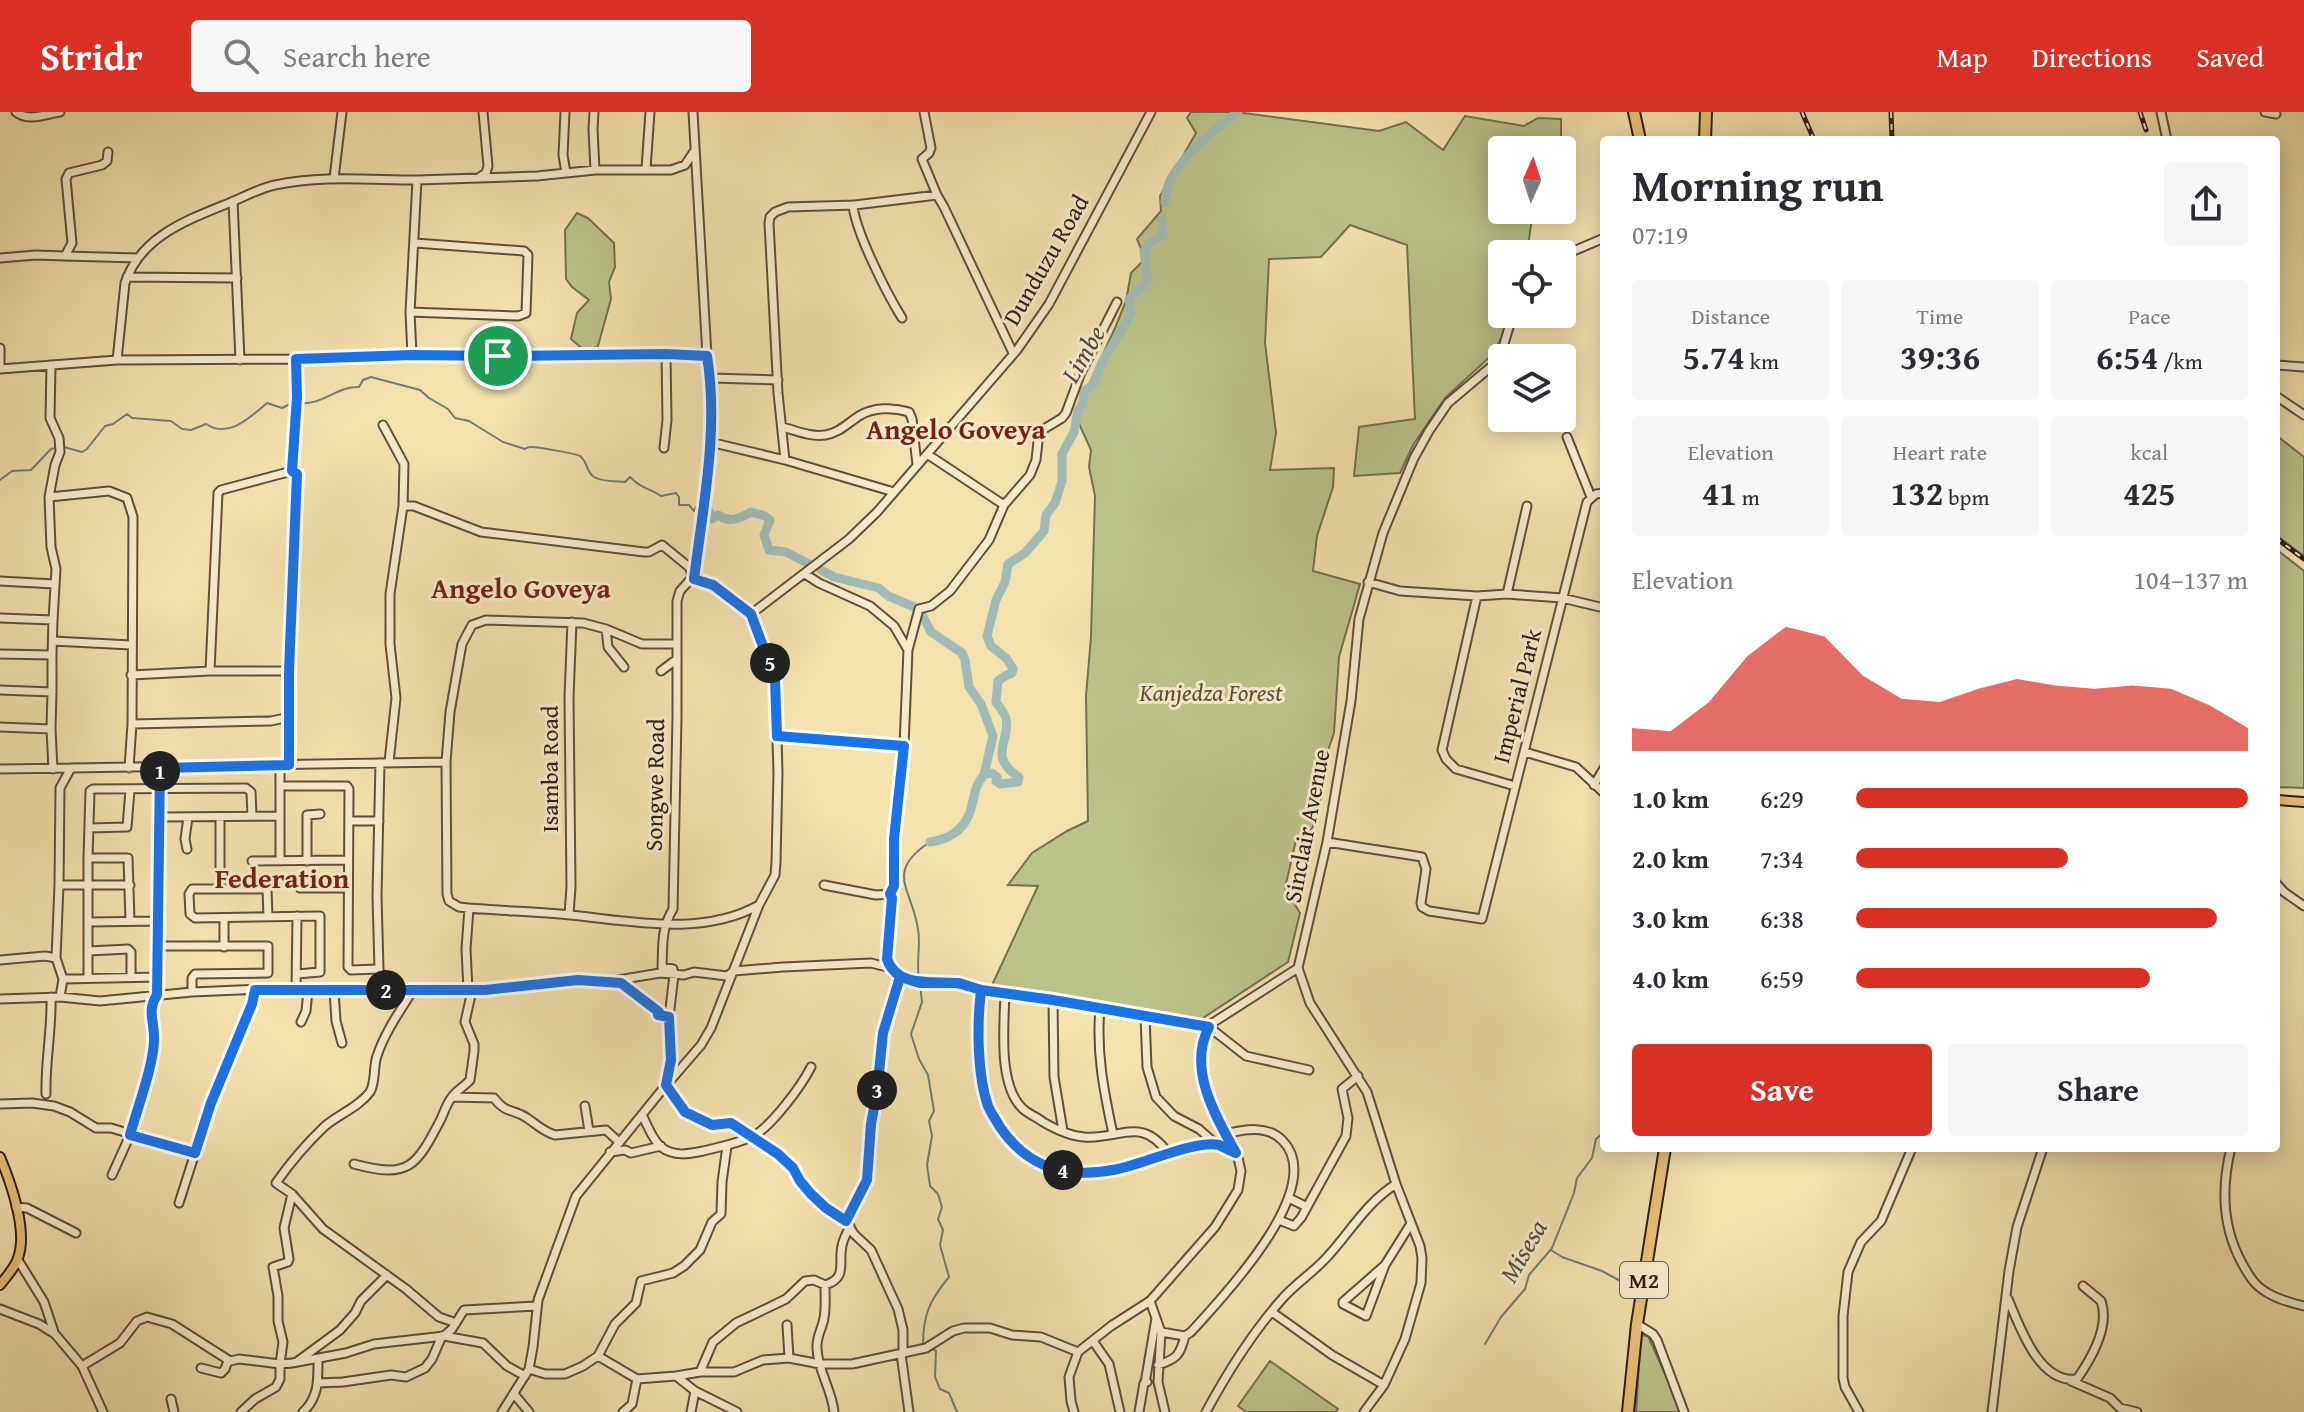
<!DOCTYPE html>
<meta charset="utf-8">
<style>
body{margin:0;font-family:"Gentium Book Plus",serif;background:#f7f7f7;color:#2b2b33;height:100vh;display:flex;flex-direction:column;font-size:30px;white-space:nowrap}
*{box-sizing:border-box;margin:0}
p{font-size:26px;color:#7c7c81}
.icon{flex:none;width:44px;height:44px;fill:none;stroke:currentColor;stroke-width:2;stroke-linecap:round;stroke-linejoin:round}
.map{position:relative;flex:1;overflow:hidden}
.drawer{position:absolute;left:1600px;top:24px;width:680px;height:1016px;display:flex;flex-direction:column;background:#fff;border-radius:8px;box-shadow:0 4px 20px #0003}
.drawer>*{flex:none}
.needle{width:52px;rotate:3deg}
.buttons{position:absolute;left:1488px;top:24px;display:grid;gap:16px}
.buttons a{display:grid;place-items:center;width:88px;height:88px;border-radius:8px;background:#fff;box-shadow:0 4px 20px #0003;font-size:40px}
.pin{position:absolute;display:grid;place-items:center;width:68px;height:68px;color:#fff;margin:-34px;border:4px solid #fff;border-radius:50%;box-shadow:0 2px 8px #0007}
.km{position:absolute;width:40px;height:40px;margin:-20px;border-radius:50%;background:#222;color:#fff;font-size:22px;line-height:40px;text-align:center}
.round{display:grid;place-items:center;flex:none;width:84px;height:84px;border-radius:8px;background:#f7f7f7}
.overview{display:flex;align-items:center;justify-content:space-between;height:136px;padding:0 32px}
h1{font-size:44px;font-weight:700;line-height:60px}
.figures{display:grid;grid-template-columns:repeat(3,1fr);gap:12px;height:136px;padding:8px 32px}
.figures div{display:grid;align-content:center;border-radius:8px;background:#f7f7f7;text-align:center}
.figures b{font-size:34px;font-weight:700}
.figures small{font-size:22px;font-weight:400}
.figures p{font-size:22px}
.chart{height:224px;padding:16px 32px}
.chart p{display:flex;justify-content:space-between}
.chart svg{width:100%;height:144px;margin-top:8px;fill:#d93025;opacity:.7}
.action{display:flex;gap:16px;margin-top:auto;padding:16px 32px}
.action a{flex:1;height:92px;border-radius:8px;background:#d93025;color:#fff;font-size:32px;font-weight:700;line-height:92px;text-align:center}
.action a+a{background:#f7f7f7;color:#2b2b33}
ul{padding:0 32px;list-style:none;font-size:26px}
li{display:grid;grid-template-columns:128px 96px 1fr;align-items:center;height:60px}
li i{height:20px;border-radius:10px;background:#d93025}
header{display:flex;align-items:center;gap:48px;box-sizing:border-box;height:112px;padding:0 40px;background:#d93025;color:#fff}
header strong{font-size:38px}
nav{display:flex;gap:44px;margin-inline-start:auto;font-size:28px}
.search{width:560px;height:72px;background:#f7f7f7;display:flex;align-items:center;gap:20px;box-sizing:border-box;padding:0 28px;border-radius:8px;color:#7c7c81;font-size:30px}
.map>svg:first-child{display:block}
</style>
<header>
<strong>Stridr</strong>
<div class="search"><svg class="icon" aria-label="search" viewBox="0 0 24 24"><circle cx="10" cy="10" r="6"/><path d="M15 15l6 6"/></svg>Search here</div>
<nav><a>Map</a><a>Directions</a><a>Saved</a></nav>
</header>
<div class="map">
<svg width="2304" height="1300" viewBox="0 0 2304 1300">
<rect width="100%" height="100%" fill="#f3e1ae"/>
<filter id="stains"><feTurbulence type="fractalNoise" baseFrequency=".0025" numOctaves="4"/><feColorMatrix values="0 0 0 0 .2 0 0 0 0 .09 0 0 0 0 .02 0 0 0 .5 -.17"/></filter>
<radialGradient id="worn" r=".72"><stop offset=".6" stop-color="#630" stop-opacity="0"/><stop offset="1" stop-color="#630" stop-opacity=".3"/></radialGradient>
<path fill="#bbc28a" stroke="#747050" stroke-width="2" d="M1191 0H1236L1379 19 1406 10 1443 38 1465 4 1524 14 1538 6 1561 7V38H1502V98H1533L1527 142H1502V202H1509L1504 221 1493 242 1445 286 1413 333 1400 361 1354 364 1359 315 1415 307 1407 133 1350 113 1321 145 1269 147 1265 231 1276 321 1270 358 1334 356 1333 375 1317 424 1313 459 1360 472 1339 545 1334 621 1324 650 1323 678 1312 717 1296 728 1285 776 1300 801 1288 850 1197 910 994 879 993 871 1038 774 1008 773 1032 741 1067 719 1088 709 1086 584 1091 525 1095 384 1089 355 1091 338 1075 303 1115 216 1126 189 1131 161 1145 147 1137 127 1161 99 1160 84 1196 21 1187 6Z
M577 101 588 106 614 131 615 155 609 170 611 187 598 234 586 240 571 227 577 201 589 188 572 175 566 167 565 118Z
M2276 323 2304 345V444L2276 423Z
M2276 437 2304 459V676L2276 675Z
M1641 1223 1648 1224 1682 1300H1636Z
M1270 1249 1338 1297 1336 1300H1246L1238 1294Z"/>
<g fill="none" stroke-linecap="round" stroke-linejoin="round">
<path stroke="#727c76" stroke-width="2" d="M301 291C323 293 337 274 359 275L363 268 371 265 420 278 429 286 448 297 455 306 469 309 503 330 525 337C527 336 528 335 530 335 535 334 576 342 580 344 588 350 586 360 594 365 602 370 615 369 625 370L630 365C644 379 647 374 661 384L676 381 679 385V393H689L694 399 696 395
M64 335 82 340 87 337 105 314 113 312 127 302 132 306 171 309 182 317 191 318 206 312C229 327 249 306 267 291L282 296 294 290
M0 368 12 359 31 358 51 337 55 336
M919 867C916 850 921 833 918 817 912 777 884 760 930 730
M920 873 922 890 911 922 919 947 928 963 934 999 929 1009 932 1024 927 1053 930 1074 938 1082 942 1095 938 1107 943 1118 940 1133 949 1165C930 1188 923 1202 923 1233
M1551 1138 1562 1145 1602 1159 1637 1178
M1485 1232 1501 1205 1525 1177 1529 1163 1552 1136 1574 1081 1577 1066 1592 1046 1596 1027 1602 1022 1604 1015
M932 1237 936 1239 935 1265 940 1277 949 1281 957 1300"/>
<path stroke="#a0bbb5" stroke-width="9" d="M1165 90C1166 82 1167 72 1172 65 1187 39 1214 18 1238 0
M709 399 712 407 718 403C729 411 739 407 751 400L765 404 770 408 764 423 769 438 786 440 813 454
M821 458 834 465 879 476 888 484 919 497 931 520 962 541 965 548 969 575 981 592 993 624 984 663
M930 730C951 727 967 716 972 693 975 681 975 673 984 663L992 661 997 665 996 669 1000 672 1018 670 1019 665C987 645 1011 628 1006 607 1005 601 1000 596 996 590L998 569 1005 564 1012 561 1013 557 1007 547 991 534 987 524 996 488 1005 470 1008 452 1025 441 1044 419 1046 403 1055 391 1062 369V342L1074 320 1078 299 1083 290 1084 279 1093 273 1102 250 1126 211 1131 201 1129 187 1148 170 1144 139 1150 131 1163 123 1162 108"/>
<g stroke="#5e4f3d" stroke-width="11">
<path id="minor" d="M16 0C28 10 46 2 60 0
M565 0 563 43 566 61
M594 0 593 17 595 58
M693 0 707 244C718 317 703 392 695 465
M924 0 931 36 929 41 922 47 937 83
M2161 0 2167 28
M2265 0 2276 2
M695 38 685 53 671 58H595L537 64 417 68 410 200 412 243 707 244
M108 40 107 49 102 53 69 61 66 67 72 131 65 144 137 146
M646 57 650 0
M480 65 486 61 488 54 483 0
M334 66 342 0
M233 89 240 248
M853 93C855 119 887 182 902 206
M1562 144 1604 126
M0 146 36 143 65 144
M127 165 237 166
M410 200 518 204 526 201 528 143 524 139 415 131
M0 236V253
M117 248 125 171C141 124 187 108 229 91 244 85 260 76 275 73 322 63 370 68 417 68
M51 253 50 306 59 326 60 340 55 353 49 385 51 435 56 457 53 508
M2276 253 2304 255
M0 257 117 248 296 247 412 243
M711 266 778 268
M2276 284 2304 303
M383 313 404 352 403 394
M782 315C798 319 810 325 825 323 839 321 848 311 859 304 873 295 893 295 909 300L912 307 917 353
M1567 325 1591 385
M711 328 714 331 785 348 894 380
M664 336 667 308 666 242
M927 342 1004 393
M785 348 778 281 769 111 770 105 775 100 788 95 855 93 937 83 944 95 1013 241
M292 359 297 285 296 247
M49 385 109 379 127 386 133 405 132 612 129 656
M805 462 819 471 870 494 894 514 908 538 904 634 894 727V774L890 782V813L886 840 891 856
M0 469 54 472
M1368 470 1400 479 1477 484 1507 482 1562 486 1604 496
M1507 482 1527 394
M1477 484 1442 638 1446 647 1456 657 1515 674
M751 502 849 427 877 400 1017 238 1049 192 1151 0
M0 506 53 508 52 543
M606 517 608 535 624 555
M53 529 131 533
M677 532H642L606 517 583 511 486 508 472 513 462 532 450 600 446 650 447 782 449 789 459 795C496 799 533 799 570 803 631 809 702 825 759 793
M908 538 919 497 931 494 950 479 989 428 1004 393 1030 363 1036 348 1039 320 1062 306 1066 301 1080 263 1117 190
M0 542 52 543V580
M661 559 677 547
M131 563 210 559
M0 578 52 580 51 617
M132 612 271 609 289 605
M0 615 51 617 53 657
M777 624 904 634
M1525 640 1576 655 1604 681
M389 650 396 586 390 532V482L403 394H414L481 420 644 440H649L662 433 689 455 694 467
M380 651 377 784 379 857 382 878
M280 653V749
M289 653V559L297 362 292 359 221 378 218 381 210 559H289
M0 657 71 656
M1594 673 1604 656
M280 674H347L349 677 348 855 351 858 379 857
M160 705 280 704
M220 705V776
M349 709H379
M89 716 127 715 130 678
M1327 730 1422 745 1426 757 1421 791 1422 795 1429 799 1482 807 1587 390 1596 382 1604 381
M187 737 185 727 188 705
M88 746H128L130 809
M252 749 348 748
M307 749V703L320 702
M2276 771 2284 780 2304 794
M59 773H130
M824 773 876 783 890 782
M300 776H348
M569 802 571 775 569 585 572 510
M268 805 267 777H192L189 782 190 802 195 806 320 804V860L297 862
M89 810 159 809
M158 834H268V861L195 862 192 866V880
M224 835V806
M89 839 128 837 131 840V865
M0 848 45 844 56 846
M1298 856 1310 891 1367 980 1396 1072 1420 1134 1422 1146 1421 1171 1405 1227 1384 1273 1364 1300
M88 866V746L90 679 93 677 246 676 251 680 252 704
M63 867 158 865
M618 871C630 874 648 892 659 900L658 903 669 905
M296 878 297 804
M334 878 336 909 342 931
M413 878C400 899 385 920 377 944 373 955 376 970 370 980 359 995 339 1002 325 1014 307 1031 290 1051 276 1071L292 1082 323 1117 406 1177 439 1205 456 1211
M981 878C978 913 977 960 988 993 991 1001 996 1008 1000 1015 1029 1057 1069 1067 1118 1057 1143 1052 1195 1028 1219 1033 1224 1035 1230 1039 1235 1041
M1005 882C1004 914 998 972 1022 996 1028 1002 1037 1005 1043 1010 1055 1017 1070 1024 1084 1025 1120 1028 1141 1003 1168 1041
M60 885 63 867 56 846 59 773 60 676 71 656 446 650
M0 887 60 885 100 889 192 880 262 877 485 878 578 868 612 871 618 868 660 861 684 863 694 860 727 864 734 859 783 855 871 851 891 856 900 865 920 871H959L981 878 1209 915 1246 944 1309 958
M1053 888 1054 965 1063 1019
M1100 897C1096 940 1104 980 1113 1022
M1145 904 1147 955 1156 985 1174 1004 1199 1017 1217 1033
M301 910 306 899 308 878
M670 969 701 933 711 916 759 793 775 763 776 750 778 661 776 594 775 567 767 542 751 502 713 473 699 467 689 469 680 479 677 489V606L673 797C661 817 663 832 662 855L673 857 674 863 669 905 671 948 666 973 685 1000 712 1013 731 1011 778 1042 793 1056 800 1069 811 1082 846 1109 854 1122 871 1138 898 1197 903 1218V1241
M46 982C45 950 52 918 51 885
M453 985 494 986C507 1003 513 996 527 1006 536 1012 544 1020 555 1023L606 1018 619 1030
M0 992 32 991 54 994 70 1000 96 1016H111L195 1041
M585 994 589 1019
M642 1003C648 1014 652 1027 661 1035 674 1045 689 1042 703 1039 719 1035 736 1032 751 1025 770 1017 802 973 811 955
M2231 1036C2221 1076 2222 1116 2243 1153 2247 1160 2251 1168 2258 1174 2270 1185 2288 1190 2304 1194
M610 1040 625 1038 631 1041 661 1034
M354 1052C409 1067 416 1055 441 1007 444 1000 447 991 452 985 457 978 465 974 470 968L474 939V932L465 910 471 883 468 878 466 837 469 796
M112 1063 130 1023 148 959 154 925 151 901 157 883 160 656
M179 1091 211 991 252 892 255 878
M16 1095 27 1096 76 1121
M1307 1095 1346 1024 1348 1006 1342 977 1358 964
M1279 1108 1294 1114 1301 1106 1307 1095 1289 1086
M846 1109 867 1071 871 1012 877 980 883 921 900 865
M18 1148 44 1190 54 1220
M1385 1153 1366 1204 1343 1192V1190L1385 1153 1410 1113
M825 1173C825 1184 826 1195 824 1206 822 1218 816 1224 817 1237 818 1259 832 1278 834 1300
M2008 1187C2020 1215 2039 1272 2077 1267 2091 1247 2110 1214 2101 1189L2083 1174
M1150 1189 1161 1220 1158 1270 1165 1300
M0 1197 39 1212 55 1222 82 1254 103 1300
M1272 1200 1332 1243 1384 1273
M1637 1212 1653 1222 1657 1228 1684 1300
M787 1213 789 1246
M1161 1220 1185 1224 1191 1220C1221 1187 1328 1076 1283 1029 1268 1013 1245 1017 1226 1022
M444 1224 452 1217 464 1198 536 1194
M1093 1229 1109 1252 1120 1300
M901 1242 909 1300
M598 1244 637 1267 676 1264 700 1260H734L763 1248 789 1246 820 1252H852L926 1236 953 1219 964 1216H990L1012 1223 1041 1225 1078 1240
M298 1249 340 1218 355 1201 361 1189 387 1163
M1158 1253C1177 1247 1180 1243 1185 1224
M82 1254 120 1231 137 1209 147 1205 172 1212 230 1249 239 1247 280 1252 292 1251 346 1241 374 1232 444 1224 483 1231 507 1254 525 1264
M201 1256 221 1261 225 1257 228 1249
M529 1257 545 1262H565L583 1254 598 1244 615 1212 636 1191 641 1169 673 1161 684 1154 700 1138 712 1110 721 1102 722 1070 727 1034
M700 1260 713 1230 736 1211 786 1187 805 1169 814 1168 825 1173C848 1166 838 1151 842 1134 843 1127 847 1121 850 1114
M676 1264 695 1279 737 1300
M2071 1269 2110 1286 2120 1296 2137 1300
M318 1271 343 1270 391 1263 406 1265 425 1256 432 1247 442 1224
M1145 1271 1156 1206
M514 1282 529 1300
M171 1287 174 1300
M241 1300 255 1287 276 1275 280 1267V1252L283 1230 278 1209V1184L273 1155 288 1150 289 1147 284 1116 292 1082
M303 1300C319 1285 318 1268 318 1247
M502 1300 529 1257 533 1235 538 1188 576 1084 666 973
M623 1300 632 1292 637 1267
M691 1300 695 1279
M1074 1300 1071 1289 1069 1265 1078 1240 1111 1214 1150 1189 1215 1115 1238 1078 1241 1059 1238 1046 1212 998 1204 969 1202 937 1206 921 1211 912 1298 856 1327 730 1351 589 1359 507 1383 421 1414 346 1429 319 1448 291 1493 253 1501 242 1513 202
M1139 1300 1144 1271 1147 1270
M1206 1300C1227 1261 1253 1220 1282 1187 1296 1171 1314 1160 1328 1144 1350 1120 1367 1090 1396 1072
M1859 1300 1845 1275 1843 1266V1204L1848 1160 1861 1130 1881 1109 1912 1036
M1992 1300 2009 1159 2017 1115 2043 1036"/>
</g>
<g stroke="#2c1e17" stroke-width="12">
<path id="major" d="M2276 688 2304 690
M0 1045C11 1071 28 1119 18 1146 15 1156 6 1165 0 1173"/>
</g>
<g stroke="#2c1e17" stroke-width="14">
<path id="highway" d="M1634 0 1640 28
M1705 28 1706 0
M1628 1300 1637 1212 1665 1036"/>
</g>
<use href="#minor" stroke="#f7ecca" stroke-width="7"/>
<use href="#major" stroke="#eac077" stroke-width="8"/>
<use href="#highway" stroke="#eac077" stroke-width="10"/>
<g stroke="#2c1e17" stroke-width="5">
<path id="rail" d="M1802 0 1814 28
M1891 0 1892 28
M2140 0 2146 18
M2276 426 2304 447"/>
</g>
<use href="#rail" stroke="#f7ecca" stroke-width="2" stroke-dasharray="6" stroke-linecap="butt"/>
<g stroke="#5e4f3d" stroke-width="11" stroke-linecap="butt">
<path id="minor-bridge" d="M666 973 670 969"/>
</g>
<use href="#minor-bridge" stroke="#f7ecca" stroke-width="7"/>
</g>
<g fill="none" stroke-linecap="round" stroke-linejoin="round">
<g stroke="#fff" stroke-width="16">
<path id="route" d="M498 244 412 243 296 247 297 285 292 359 297 362 289 559V653L160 656 157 883C147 898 154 908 154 925 155 950 137 997 130 1023L195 1041 211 991 252 892 255 878H485L578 868 621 871 659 900 658 903 669 905 671 948 666 973 685 1000 712 1013 731 1011 778 1042 793 1056 800 1069 811 1082 826 1096 846 1109 867 1068 871 1012 877 980 883 921 900 865 920 871H959L981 878 1053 888 1209 915C1187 957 1216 1005 1236 1041 1230 1039 1224 1035 1219 1033 1195 1028 1143 1052 1118 1057 1069 1067 1029 1058 1000 1015 996 1008 991 1001 988 994 977 962 977 912 981 878 973 876 964 872 956 871 931 869 897 876 887 847L892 786 890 782 894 774V727L904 634 777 624 775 567 751 502 713 473 694 467C703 394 719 318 707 244L666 242 498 244"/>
</g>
<use href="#route" stroke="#1a73e8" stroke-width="10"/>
</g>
<g text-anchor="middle" stroke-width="6" stroke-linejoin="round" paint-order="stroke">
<rect fill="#f7ecca" stroke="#695c4d" stroke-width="2" x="1620" y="1150" width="48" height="36" rx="6"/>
<g font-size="22" font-weight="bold" fill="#2c1e17">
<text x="1644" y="1176">M2</text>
</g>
<g font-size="24" fill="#2c1e17" stroke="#f7ecca">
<text transform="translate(1046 148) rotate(-60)" y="8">Dunduzu Road</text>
<text transform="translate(1517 584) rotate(-76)" y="8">Imperial Park</text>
<text transform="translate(550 657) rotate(-90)" y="8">Isamba Road</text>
<text transform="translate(655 673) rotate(-89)" y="8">Songwe Road</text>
<text transform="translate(1307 714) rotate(-79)" y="8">Sinclair Avenue</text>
</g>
<g font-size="24" font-style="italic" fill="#574f3a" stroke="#f7ecca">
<text x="1211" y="589">Kanjedza Forest</text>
</g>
<g font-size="26" font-style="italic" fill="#4f4d46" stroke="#f7ecca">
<text transform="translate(1083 242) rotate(-60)" y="9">Limbe</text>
<text transform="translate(1523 1139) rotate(-60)" y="9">Misesa</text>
</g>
<g font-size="28" font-weight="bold" fill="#7a1f14" stroke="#f7ecca">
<text x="956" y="327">Angelo Goveya</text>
<text x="521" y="486">Angelo Goveya</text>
<text x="282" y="776">Federation</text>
</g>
</g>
<rect width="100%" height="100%" filter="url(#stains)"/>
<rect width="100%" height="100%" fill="url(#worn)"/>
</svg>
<div class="buttons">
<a><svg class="needle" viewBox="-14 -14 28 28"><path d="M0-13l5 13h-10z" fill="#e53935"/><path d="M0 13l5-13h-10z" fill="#7c7c81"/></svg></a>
<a><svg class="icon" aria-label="locate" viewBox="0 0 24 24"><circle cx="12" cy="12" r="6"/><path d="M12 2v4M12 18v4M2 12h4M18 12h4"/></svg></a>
<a><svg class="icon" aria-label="layers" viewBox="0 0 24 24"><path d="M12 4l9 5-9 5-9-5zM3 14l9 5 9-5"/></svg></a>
</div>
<div class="pin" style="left:498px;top:244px;background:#1e9e55"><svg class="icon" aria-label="arrive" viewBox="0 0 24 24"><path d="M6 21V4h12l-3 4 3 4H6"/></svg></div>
<b class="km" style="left:160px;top:659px">1</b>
<b class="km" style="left:386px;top:878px">2</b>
<b class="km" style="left:877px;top:978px">3</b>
<b class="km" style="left:1063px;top:1058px">4</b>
<b class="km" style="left:770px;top:551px">5</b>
<section class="drawer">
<div class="overview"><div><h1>Morning run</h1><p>07:19</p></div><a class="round"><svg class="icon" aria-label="share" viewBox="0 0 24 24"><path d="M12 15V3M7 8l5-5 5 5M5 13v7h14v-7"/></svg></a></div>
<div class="figures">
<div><p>Distance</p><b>5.74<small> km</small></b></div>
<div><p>Time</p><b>39:36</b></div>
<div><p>Pace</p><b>6:54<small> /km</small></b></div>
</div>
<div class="figures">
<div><p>Elevation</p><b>41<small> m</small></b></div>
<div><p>Heart rate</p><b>132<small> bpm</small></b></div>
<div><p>kcal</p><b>425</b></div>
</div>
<div class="chart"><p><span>Elevation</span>104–137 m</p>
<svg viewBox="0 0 160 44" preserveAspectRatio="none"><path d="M0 44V37L10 38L20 29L30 15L40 6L50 9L60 21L70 28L80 29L90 25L100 22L110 24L120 25L130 24L140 25L150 30L160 37V44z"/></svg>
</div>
<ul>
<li><b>1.0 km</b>6:29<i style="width:100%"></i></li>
<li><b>2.0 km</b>7:34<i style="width:54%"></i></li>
<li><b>3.0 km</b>6:38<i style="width:92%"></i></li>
<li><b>4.0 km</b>6:59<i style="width:75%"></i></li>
</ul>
<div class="action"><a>Save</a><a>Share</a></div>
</section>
</div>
